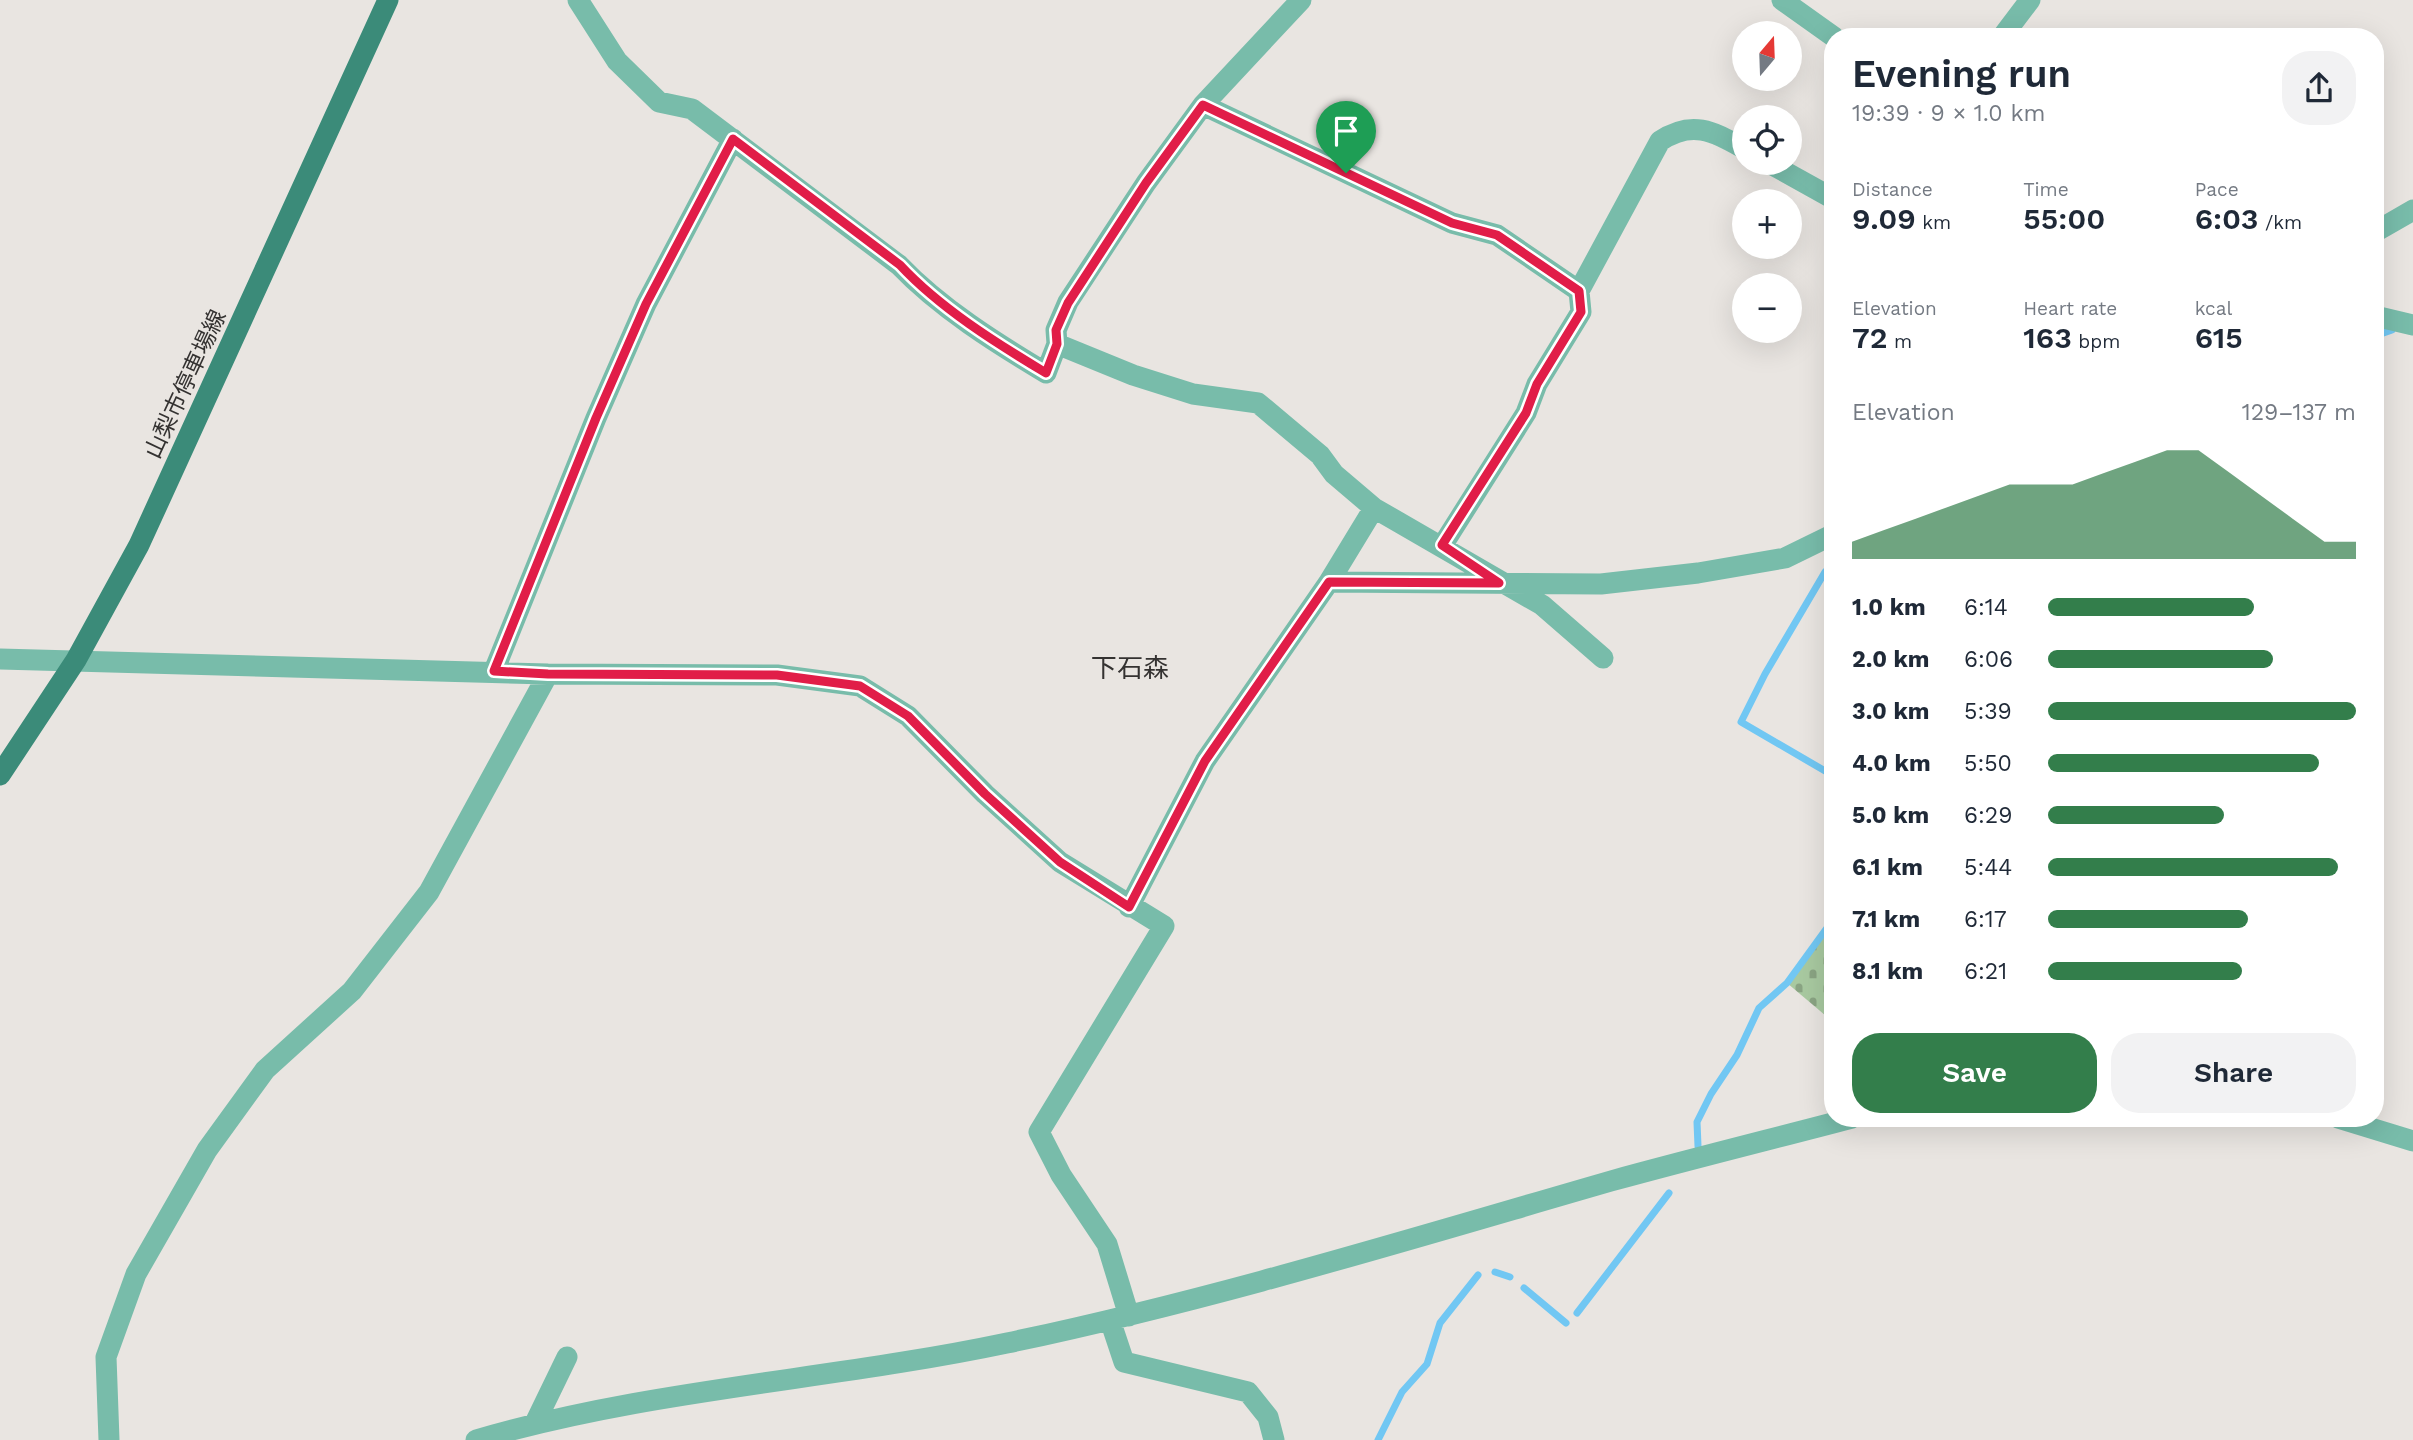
<!DOCTYPE html>
<meta charset="utf-8">
<style>
body{margin:0;font-family:"Work Sans","Noto Sans JP",sans-serif;background:#f2f2f3;color:#1f2937;height:100vh;display:flex;flex-direction:column;font-size:26px;white-space:nowrap}
*{box-sizing:border-box;margin:0}
p{font-size:23px;color:#747a83}
.icon{flex:none;width:38px;height:38px;fill:none;stroke:currentColor;stroke-width:2;stroke-linecap:round;stroke-linejoin:round}
.map{position:relative;flex:1;overflow:hidden}
.panel{position:absolute;left:1824px;top:28px;width:560px;height:1099px;display:flex;flex-direction:column;background:#fff;border-radius:28px;box-shadow:0 7px 28px #0002}
.panel>*{flex:none}
.needle{width:46px;rotate:19deg}
.controls{position:absolute;left:1732px;top:21px;display:grid;gap:14px}
.controls a{display:grid;place-items:center;width:70px;height:70px;border-radius:50%;background:#fff;box-shadow:0 7px 28px #0002;font-size:35px}
.pin{position:absolute;display:grid;place-items:center;width:60px;height:60px;color:#fff;margin:-72px -30px;border-radius:50% 50% 50% 0;rotate:-45deg;box-shadow:0 0 7px #0007}
.pin .icon{rotate:45deg}
.round{display:grid;place-items:center;flex:none;width:74px;height:74px;border-radius:28px;background:#f2f2f3}
.head{display:flex;align-items:center;justify-content:space-between;height:119px;padding:0 28px}
h1{font-size:38px;font-weight:600;line-height:52px}
.metrics{display:grid;grid-template-columns:repeat(3,1fr);gap:10px;height:119px;padding:7px 28px}
.metrics div{display:grid;align-content:center}
.metrics b{font-size:30px;font-weight:600}
.metrics small{font-size:19px;font-weight:400}
.metrics p{font-size:19px}
.chart{height:196px;padding:14px 28px}
.chart p{display:flex;justify-content:space-between}
.chart svg{width:100%;height:126px;margin-top:7px;fill:#337e4b;opacity:.7}
.action{display:flex;gap:14px;margin-top:auto;padding:14px 28px}
.action a{flex:1;height:80px;border-radius:28px;background:#337e4b;color:#fff;font-size:28px;font-weight:600;line-height:80px;text-align:center}
.action a+a{background:#f2f2f3;color:#1f2937}
ul{padding:0 28px;list-style:none;font-size:23px}
li{display:grid;grid-template-columns:112px 84px 1fr;align-items:center;height:52px}
li i{height:18px;border-radius:9px;background:#337e4b}
.map>svg:first-child{display:block}
</style>
<div class="map">
<svg width="2413" height="1440" viewBox="0 0 2413 1440">
<defs>
<pattern id="cemetery-stones" width="16" height="16" patternUnits="userSpaceOnUse" patternTransform="scale(1.75)"><rect width="16" height="16" fill="#a8c9a0"/><path d="M2 7V4a2 2 0 0 1 4 0v3zM10 15v-3a2 2 0 0 1 4 0v3z" fill="#8aa483"/></pattern>
</defs>
<rect width="100%" height="100%" fill="#e9e5e1"/>
<path fill="url(#cemetery-stones)" d="M1832 921V1021L1787 983Z"/>
<g fill="none" stroke-linecap="round" stroke-linejoin="round">
<path stroke="#71c7f3" stroke-width="7" d="M2375 336 2392 330
M1832 565 1825 572 1765 674 1741 722 1832 775
M1698 1146 1697 1122 1711 1094 1737 1055 1759 1008 1787 983 1832 921
M1495 1272 1510 1277
M1524 1288 1566 1323
M1577 1313 1669 1193
M1378 1440 1402 1392 1427 1364 1440 1323 1478 1275"/>
<path stroke="#78bcaa" stroke-width="21" d="M578 0 617 61 659 102 692 109 899 265C940 308 996 343 1046 373L1057 344 1056 330 1068 302 1146 183 1203 105 1301 0
M1782 0 1834 37
M2002 37 2030 0
M1203 105 1452 223 1497 235 1579 291
M1769 163 1832 198
M2375 232 2413 210
M2375 316 2413 325
M1057 344 1133 375 1193 394 1258 403 1320 455 1334 474 1374 508 1542 605 1603 658
M1442 546 1526 413 1537 384 1581 312 1579 291 1660 141C1693 119 1714 132 1745 149
M1329 582 1374 508
M0 659 548 674 777 675 860 686 908 716 985 794 1060 862 1164 926 1039 1132 1061 1175 1107 1244 1129 1316
M494 671 596 418 646 304 733 139
M1129 907 1205 761 1329 582 1601 584 1698 573 1785 558 1832 535
M2338 1118 2413 1141
M1110 1320 1124 1362 1248 1392 1268 1417 1274 1440
M535 1423 567 1357
M109 1440 106 1357 136 1274 207 1150 265 1070 352 991 429 892 548 674
M476 1440C649 1389 832 1380 1007 1343 1212 1300 1410 1239 1611 1181 1691 1159 1772 1139 1852 1118"/>
<path stroke="#3b8b79" stroke-width="21" d="M0 775 76 660 139 545 388 0"/>
</g>
<g fill="none" stroke-linecap="round" stroke-linejoin="round">
<g stroke="#fff" stroke-width="14">
<path id="route" d="M1203 105 1452 223 1497 235 1579 291 1581 312 1537 384 1526 413 1442 545 1499 583 1329 582 1205 761 1129 907 1060 862 985 794 908 716 860 686 777 675 548 674 494 671 596 418 646 304 733 139 900 265C940 308 996 343 1046 373L1057 344 1056 330 1068 303 1146 183Z"/>
</g>
<use href="#route" stroke="#e11d48" stroke-width="9"/>
</g>
<g text-anchor="middle" stroke-width="5" stroke-linejoin="round" paint-order="stroke">
<g font-size="23" fill="#343231" stroke="#e9e5e1">
<text transform="translate(185 384) rotate(-65)" y="8">山梨市停車場線</text>
</g>
<g font-size="26" fill="#343231" stroke="#e9e5e1">
<text x="1130" y="677">下石森</text>
</g>
</g>
</svg>
<div class="controls">
<a><svg class="needle" viewBox="-14 -14 28 28"><path d="M0-13l5 13h-10z" fill="#e53935"/><path d="M0 13l5-13h-10z" fill="#747a83"/></svg></a>
<a><svg class="icon" aria-label="locate" viewBox="0 0 24 24"><circle cx="12" cy="12" r="6"/><path d="M12 2v4M12 18v4M2 12h4M18 12h4"/></svg></a>
<a>+</a>
<a>−</a>
</div>
<div class="pin" style="left:1346px;top:173px;background:#1e9e55"><svg class="icon" aria-label="arrive" viewBox="0 0 24 24"><path d="M6 21V4h12l-3 4 3 4H6"/></svg></div>
<section class="panel">
<div class="head"><div><h1>Evening run</h1><p>19:39 · 9 × 1.0 km</p></div><a class="round"><svg class="icon" aria-label="share" viewBox="0 0 24 24"><path d="M12 15V3M7 8l5-5 5 5M5 13v7h14v-7"/></svg></a></div>
<div class="metrics">
<div><p>Distance</p><b>9.09<small> km</small></b></div>
<div><p>Time</p><b>55:00</b></div>
<div><p>Pace</p><b>6:03<small> /km</small></b></div>
</div>
<div class="metrics">
<div><p>Elevation</p><b>72<small> m</small></b></div>
<div><p>Heart rate</p><b>163<small> bpm</small></b></div>
<div><p>kcal</p><b>615</b></div>
</div>
<div class="chart"><p><span>Elevation</span>129–137 m</p>
<svg viewBox="0 0 160 44" preserveAspectRatio="none"><path d="M0 44V38L10 34L20 30L30 26L40 22L50 18L60 18L70 18L80 14L90 10L100 6L110 6L120 14L130 22L140 30L150 38L160 38V44z"/></svg>
</div>
<ul>
<li><b>1.0 km</b>6:14<i style="width:67%"></i></li>
<li><b>2.0 km</b>6:06<i style="width:73%"></i></li>
<li><b>3.0 km</b>5:39<i style="width:100%"></i></li>
<li><b>4.0 km</b>5:50<i style="width:88%"></i></li>
<li><b>5.0 km</b>6:29<i style="width:57%"></i></li>
<li><b>6.1 km</b>5:44<i style="width:94%"></i></li>
<li><b>7.1 km</b>6:17<i style="width:65%"></i></li>
<li><b>8.1 km</b>6:21<i style="width:63%"></i></li>
</ul>
<div class="action"><a>Save</a><a>Share</a></div>
</section>
</div>
